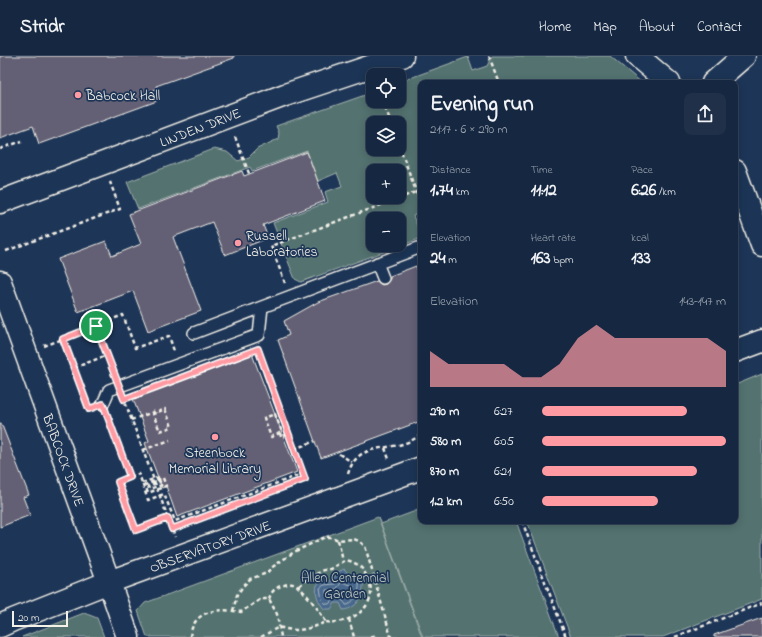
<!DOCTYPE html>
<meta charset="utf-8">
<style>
body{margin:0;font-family:"Indie Flower",sans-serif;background:#1f3048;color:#f1f3f6;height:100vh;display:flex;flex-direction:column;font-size:15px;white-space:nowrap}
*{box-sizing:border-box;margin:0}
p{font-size:13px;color:#9ea6b1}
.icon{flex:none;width:22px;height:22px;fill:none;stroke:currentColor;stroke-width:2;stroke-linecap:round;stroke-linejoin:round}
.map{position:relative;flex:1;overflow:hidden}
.side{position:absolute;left:418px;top:24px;width:320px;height:444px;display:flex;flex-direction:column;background:#162841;border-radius:8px;box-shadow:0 2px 10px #0003,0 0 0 1px #35445a}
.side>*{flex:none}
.tools{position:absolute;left:366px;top:12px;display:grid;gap:8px}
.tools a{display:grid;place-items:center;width:40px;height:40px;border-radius:8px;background:#162841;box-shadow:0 2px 10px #0003,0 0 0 1px #35445a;font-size:20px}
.scale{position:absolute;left:12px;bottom:10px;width:56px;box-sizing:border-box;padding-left:4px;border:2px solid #f4f1e8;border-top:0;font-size:11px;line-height:14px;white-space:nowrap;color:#f4f1e8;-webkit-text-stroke:3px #1d3557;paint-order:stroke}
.pin{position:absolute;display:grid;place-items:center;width:34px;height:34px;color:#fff;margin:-17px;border:2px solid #fff;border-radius:50%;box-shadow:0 1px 4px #0007}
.round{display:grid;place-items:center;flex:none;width:42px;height:42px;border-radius:8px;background:#1f3048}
.headline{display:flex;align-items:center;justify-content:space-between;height:68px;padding:0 12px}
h1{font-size:22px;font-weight:800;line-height:30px}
.stats{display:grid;grid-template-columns:repeat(3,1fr);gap:6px;height:68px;padding:4px 12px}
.stats div{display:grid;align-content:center}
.stats b{font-size:17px;font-weight:800}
.stats small{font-size:11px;font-weight:400}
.stats p{font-size:11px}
.chart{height:112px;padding:8px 12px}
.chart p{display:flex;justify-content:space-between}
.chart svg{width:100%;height:72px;margin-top:4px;fill:#ff9aa2;opacity:.7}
ul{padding:0 12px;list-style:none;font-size:13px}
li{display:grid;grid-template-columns:64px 48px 1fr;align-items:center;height:30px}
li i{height:10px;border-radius:5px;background:#ff9aa2}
header{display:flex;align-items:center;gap:24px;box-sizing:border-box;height:56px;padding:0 20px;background:#162841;border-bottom:1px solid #35445a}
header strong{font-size:19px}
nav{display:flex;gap:22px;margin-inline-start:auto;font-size:14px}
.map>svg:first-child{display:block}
</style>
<header>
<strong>Stridr</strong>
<nav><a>Home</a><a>Map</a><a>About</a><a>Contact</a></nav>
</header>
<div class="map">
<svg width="762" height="581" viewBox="0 0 762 581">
<rect width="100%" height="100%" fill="#1d3557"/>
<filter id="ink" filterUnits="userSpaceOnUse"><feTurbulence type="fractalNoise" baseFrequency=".025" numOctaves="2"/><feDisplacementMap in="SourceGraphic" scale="8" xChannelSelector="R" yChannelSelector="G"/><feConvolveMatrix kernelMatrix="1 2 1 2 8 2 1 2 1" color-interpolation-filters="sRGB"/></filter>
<g filter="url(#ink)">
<path fill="#537270" stroke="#a4b2ac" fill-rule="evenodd" d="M492 0H610L642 27H421V156L413 160 421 179 419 183 301 226 295 223 273 167 328 146 325 136 342 130 337 117 318 125 307 95 252 115 250 111 138 153 127 126 214 93 227 96 238 105 249 101 257 93 278 83 279 77 276 70 368 38 373 41V45H376L378 47 384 45H399V26L468 1 473 15 487 10ZM373 67H399V93H373ZM373 115H399V141H373ZM373 163H399V189H373Z
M762 318V543L663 581H571L527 465H735V329Z
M421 453V465H516L559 581H423L381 468Z
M378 461 422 581H147L138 555 145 547Z
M84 557 97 562 104 581H22Z"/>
<path fill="#47678c" stroke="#8c9eb1" d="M344 513 350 519 363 524C364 539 359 552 343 554L340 547H335L331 553H324C318 545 315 539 317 529L323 525H332L338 516Z"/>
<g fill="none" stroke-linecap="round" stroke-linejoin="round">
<path stroke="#afbac3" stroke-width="1" d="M342 519 359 526C360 536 356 543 348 549H346C341 540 334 542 329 548H326L322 544 320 532 324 529 335 528Z
M342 526 354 530 350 541H348L341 538 326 540V534L336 533Z"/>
</g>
<path fill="#645f74" stroke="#f4f1e8" d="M0 0H234V2L156 30 157 33 153 34 157 45 39 88 33 70 0 82Z
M307 96 325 145 263 169 268 182 225 199 212 166 173 181 201 255 148 275 133 235 78 256 58 203 106 185 112 200 141 188 129 158 242 115 244 120Z
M416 210 421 224V365L321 402 278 284 289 279 284 265 318 246 377 225 382 229 386 228 390 223V220Z
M252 298 297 416 177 461 166 430 162 432 145 387 149 385 133 343Z
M0 367H1L29 439 23 441 30 459 0 471Z
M762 562V581H714V579Z"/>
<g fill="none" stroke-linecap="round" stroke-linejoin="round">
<g stroke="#f4f1e8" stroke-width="14">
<path id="lane" d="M377 207 383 222
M194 277 262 251
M103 348 109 334 259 279 262 251 421 191"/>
</g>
<g stroke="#f4f1e8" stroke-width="25">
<path id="street" d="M713 27 744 0
M109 526 128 581"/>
</g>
<g stroke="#f4f1e8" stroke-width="25">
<path id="secondary" d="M637 0 669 27
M735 115 762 189
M0 146 285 39 402 0
M0 226 109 526
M735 295 762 285
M0 570 13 564 109 526 421 412"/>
</g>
<path stroke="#f4f1e8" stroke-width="2.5" stroke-dasharray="4 3" stroke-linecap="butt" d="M489 0 499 27
M383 45 391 67
M235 81 250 120
M399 89 421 149
M0 93 22 85
M6 195 120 153 110 126
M285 227 271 190 416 136
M63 283 123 259 135 292 169 280 174 295
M44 290 63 283 88 349
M74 312 107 299 96 270
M165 353 172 371 160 375 153 358Z
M275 358 282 376 271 381 264 362Z
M108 361 130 421 118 426 136 474 168 462 175 481
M131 364 156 355V357
M385 392 389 403
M294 393 315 385
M143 394 170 384
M339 398 352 406
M348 418C359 380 395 401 421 378
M130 421 139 418 148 444 164 438 175 465 302 418 257 295
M163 422 166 430 148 437 145 429Z
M159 424 160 426 148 430 149 433 165 428
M142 427 159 421V424
M522 465 566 581
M172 473 305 423
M338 484 343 505
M299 530 309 522 324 514 331 513 346 504C358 507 362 511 367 521 382 549 351 569 326 566
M233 555 237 539 243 530 250 523 267 517 271 512 294 496 313 487 325 481H332L338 484 354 483 359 485 365 490 391 581
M349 563 354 581
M190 581C193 553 219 552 241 556L261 543H269L277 558 281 581
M261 581 279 571C296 577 310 573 326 566 321 557 302 530 293 528 289 527 285 529 281 530 275 532 271 536 269 543
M371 581 376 579V581
M675 581 762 547"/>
<use href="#lane" stroke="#1d3557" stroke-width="11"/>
<use href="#street" stroke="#1d3557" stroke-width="22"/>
<use href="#secondary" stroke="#1d3557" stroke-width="22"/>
<path stroke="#f4f1e8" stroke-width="2.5" stroke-dasharray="4 3" stroke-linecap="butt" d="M107 299 124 343
M280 377 281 381 288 378
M168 462 124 343 258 293 305 423"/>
</g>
</g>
<g fill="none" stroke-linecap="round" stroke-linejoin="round" filter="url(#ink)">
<g stroke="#fff" stroke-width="8">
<path id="route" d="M96 270 124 343 258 293 305 423 172 473 168 462 136 474 118 426 130 421 103 348 89 353 63 283Z"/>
</g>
<use href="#route" stroke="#ff9aa2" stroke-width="5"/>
</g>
<g fill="#ff9aa2" stroke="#1d3557" stroke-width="1.5">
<circle cx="78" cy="39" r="4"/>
<circle cx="238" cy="187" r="4"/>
<circle cx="215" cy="381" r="4"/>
</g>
<g text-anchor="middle" stroke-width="3.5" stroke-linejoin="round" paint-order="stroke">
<g font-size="14" fill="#f4f1e8" stroke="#1d3557" text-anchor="start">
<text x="86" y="44">Babcock Hall</text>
<text x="246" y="184">Russell<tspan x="246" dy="16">Laboratories</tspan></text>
<text x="215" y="401" text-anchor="middle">Steenbock<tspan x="215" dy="16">Memorial Library</tspan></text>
</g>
<g font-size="14" fill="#f4f1e8" stroke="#1d3557">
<text transform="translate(200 71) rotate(-21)" y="5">LINDEN DRIVE</text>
<text transform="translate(64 404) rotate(70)" y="5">BABCOCK DRIVE</text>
<text transform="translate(210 490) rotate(-20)" y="5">OBSERVATORY DRIVE</text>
</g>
<g font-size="14" fill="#bcc5be" stroke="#1d3557">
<text x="345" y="526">Allen Centennial<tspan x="345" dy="16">Garden</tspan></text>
</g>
</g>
</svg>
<div class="tools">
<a><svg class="icon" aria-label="locate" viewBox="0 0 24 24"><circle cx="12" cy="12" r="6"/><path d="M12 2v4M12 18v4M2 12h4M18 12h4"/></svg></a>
<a><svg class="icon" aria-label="layers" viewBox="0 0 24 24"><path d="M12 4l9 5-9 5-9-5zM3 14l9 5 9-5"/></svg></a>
<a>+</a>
<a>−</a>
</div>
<div class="scale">20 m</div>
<div class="pin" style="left:96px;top:270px;background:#1e9e55"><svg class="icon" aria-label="arrive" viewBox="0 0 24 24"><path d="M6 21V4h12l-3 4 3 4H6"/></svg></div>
<section class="side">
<div class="headline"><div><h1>Evening run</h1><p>21:17 · 6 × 290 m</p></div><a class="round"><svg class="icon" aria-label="share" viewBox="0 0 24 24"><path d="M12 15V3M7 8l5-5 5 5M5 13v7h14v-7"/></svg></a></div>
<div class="stats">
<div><p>Distance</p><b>1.74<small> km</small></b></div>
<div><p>Time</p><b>11:12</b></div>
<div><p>Pace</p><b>6:26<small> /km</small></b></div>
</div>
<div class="stats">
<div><p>Elevation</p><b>24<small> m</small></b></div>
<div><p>Heart rate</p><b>163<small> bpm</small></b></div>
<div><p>kcal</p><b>133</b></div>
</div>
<div class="chart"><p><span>Elevation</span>143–147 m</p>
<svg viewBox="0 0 160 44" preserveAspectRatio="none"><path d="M0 44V22L10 30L20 30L30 30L40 30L50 38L60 38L70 30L80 14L90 6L100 14L110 14L120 14L130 14L140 14L150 14L160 22V44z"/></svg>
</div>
<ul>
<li><b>290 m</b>6:27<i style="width:79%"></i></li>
<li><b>580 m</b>6:05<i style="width:100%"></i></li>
<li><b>870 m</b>6:21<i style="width:84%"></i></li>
<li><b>1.2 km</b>6:50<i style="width:63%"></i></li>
</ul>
</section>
</div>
